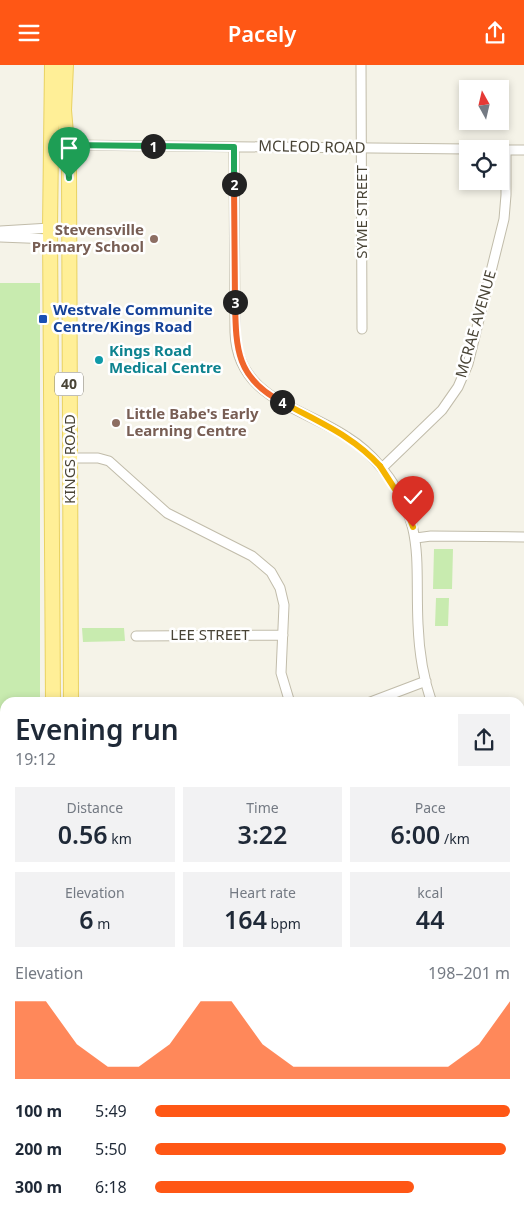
<!DOCTYPE html>
<meta charset="utf-8">
<style>
body{margin:0;font-family:"Noto Sans",sans-serif;background:#f2f2f3;color:#1f2937;height:100vh;display:flex;flex-direction:column;font-size:19px;white-space:nowrap}
*{box-sizing:border-box;margin:0}
p{font-size:16px;color:#747a83}
.icon{flex:none;width:28px;height:28px;fill:none;stroke:currentColor;stroke-width:2;stroke-linecap:round;stroke-linejoin:round}
.map{position:relative;flex:1;overflow:hidden}
.sheet{position:absolute;left:0px;top:632px;width:525px;height:519px;display:flex;flex-direction:column;background:#fff;border-radius:15px 15px 0 0;box-shadow:0 2px 8px #0003}
.sheet>*{flex:none}
.needle{width:32px;rotate:352deg}
.controls{position:absolute;left:459px;top:15px;display:grid;gap:10px}
.controls a{display:grid;place-items:center;width:50px;height:50px;border-radius:0px;background:#fff;box-shadow:0 2px 8px #0003;font-size:25px}
.pin{position:absolute;display:grid;place-items:center;width:42px;height:42px;color:#fff;margin:-51px -21px;border-radius:50% 50% 50% 0;rotate:-45deg;box-shadow:0 0 5px #0007}
.pin .icon{rotate:45deg}
.km{position:absolute;width:25px;height:25px;margin:-12px;border-radius:50%;background:#222;color:#fff;font-size:14px;line-height:25px;text-align:center}
.round{display:grid;place-items:center;flex:none;width:52px;height:52px;border-radius:0px;background:#f2f2f3}
.summary{display:flex;align-items:center;justify-content:space-between;height:85px;padding:0 15px}
h1{font-size:28px;font-weight:600;line-height:38px}
.metrics{display:grid;grid-template-columns:repeat(3,1fr);gap:8px;height:85px;padding:5px 15px}
.metrics div{display:grid;align-content:center;border-radius:0px;background:#f2f2f3;text-align:center}
.metrics b{font-size:25px;font-weight:600}
.metrics small{font-size:14px;font-weight:400}
.metrics p{font-size:14px}
.chart{height:140px;padding:10px 15px}
.chart p{display:flex;justify-content:space-between}
.chart svg{width:100%;height:90px;margin-top:5px;fill:#ff5715;opacity:.7}
ul{padding:0 15px;list-style:none;font-size:16px}
li{display:grid;grid-template-columns:80px 60px 1fr;align-items:center;height:38px}
li i{height:12px;border-radius:6px;background:#ff5715}
header{display:flex;justify-content:space-between;align-items:center;height:65px;padding:0 15px;background:#ff5715;color:#fff;font-size:22px;font-weight:600}
.map>svg:first-child{display:block}
</style>
<header><svg class="icon" aria-label="menu" viewBox="0 0 24 24"><path d="M4 6h16M4 12h16M4 18h16"/></svg>Pacely<svg class="icon" aria-label="share" viewBox="0 0 24 24"><path d="M12 15V3M7 8l5-5 5 5M5 13v7h14v-7"/></svg></header>
<div class="map">
<svg width="524" height="1151" viewBox="0 0 524 1151">
<rect width="100%" height="100%" fill="#f5f3e8"/>
<path fill="#c8ebaf" d="M0 218H40V637L5 638V657H0Z
M434 484H453L452 524H433Z
M436 533H449L448 561H435Z
M82 563H124L125 576 83 577Z
M524 642V765H520V643Z"/>
<g fill="none" stroke-linecap="round" stroke-linejoin="round">
<g stroke="#c1bcaa" stroke-width="11">
<path id="street" d="M361 0 362 264
M67 80 468 84
M234 82 235 267C237 334 303 342 347 372 360 380 371 390 381 402 426 457 415 495 418 559 419 586 423 613 432 638
M502 85H524
M0 166 50 163
M0 172 51 174
M70 393H98L109 396 167 448 252 491 271 507 280 523 284 540 281 608 290 638
M382 403 442 345 458 322 468 299 504 154 506 130V85
M416 473 431 471 524 472
M136 571 283 570
M368 638 426 616
M0 666H5
M520 774H524
M310 1146V1151
M429 1146V1151
M191 1151V1146"/>
</g>
<g stroke="#d7ce96" stroke-width="15">
<path id="secondary" d="M0 904 5 906
M520 904H524"/>
</g>
<g stroke="#e9d262" stroke-width="16">
<path id="primary" d="M52 0 50 163 53 638
M66 0 64 45 69 103 71 638
M72 1146V1151
M51 1151V1146"/>
</g>
<use href="#street" stroke="#fff" stroke-width="9"/>
<use href="#secondary" stroke="#fff9c8" stroke-width="12"/>
<use href="#primary" stroke="#ffef97" stroke-width="14"/>
</g>
<g fill="none" stroke-linecap="round" stroke-linejoin="round">
<g stroke="#fff" stroke-width="10">
<path id="split-1" d="M69 113 67 80 153 81"/>
</g>
<g stroke="#fff" stroke-width="10">
<path id="split-2" d="M153 81 234 82V119"/>
</g>
<g stroke="#fff" stroke-width="10">
<path id="split-3" d="M234 119 235 237"/>
</g>
<g stroke="#fff" stroke-width="10">
<path id="split-4" d="M235 237C236 284 236 313 282 337"/>
</g>
<g stroke="#fff" stroke-width="10">
<path id="split-5" d="M282 337C318 357 352 370 380 401"/>
</g>
<g stroke="#fff" stroke-width="10">
<path id="split-6" d="M380 401 404 438 413 462"/>
</g>
<use href="#split-1" stroke="#22a559" stroke-width="6"/>
<use href="#split-2" stroke="#22a559" stroke-width="6"/>
<use href="#split-3" stroke="#f0652b" stroke-width="6"/>
<use href="#split-4" stroke="#f0652b" stroke-width="6"/>
<use href="#split-5" stroke="#f5b400" stroke-width="6"/>
<use href="#split-6" stroke="#f5b400" stroke-width="6"/>
</g>
<g fill="#8d6e63" stroke="#fff" stroke-width="2">
<circle cx="154" cy="174" r="5"/>
<circle cx="116" cy="358" r="5"/>
</g>
<rect fill="#1a4fb4" stroke="#fff" stroke-width="2" x="38" y="249" width="10" height="10" rx="2.5"/>
<circle fill="#0f9aa8" stroke="#fff" stroke-width="2" cx="99" cy="295" r="5"/>
<g text-anchor="middle" stroke-width="5" stroke-linejoin="round" paint-order="stroke">
<rect fill="#fff" stroke="#807c72" stroke-width="1" x="55" y="307.5" width="28" height="23" rx="4"/>
<g font-size="14" font-weight="bold" fill="#494436">
<text x="69" y="324">40</text>
</g>
<g font-size="15" fill="#494436" stroke="#fff">
<text transform="translate(312 82) rotate(1)" y="5">MCLEOD ROAD</text>
<text transform="translate(362 147) rotate(-90)" y="5">SYME STREET</text>
<text transform="translate(476 259) rotate(-74)" y="5">MCRAE AVENUE</text>
<text transform="translate(70 394) rotate(-90)" y="5">KINGS ROAD</text>
<text x="210" y="575">LEE STREET</text>
</g>
<g font-size="15" font-weight="bold" fill="#785e54" stroke="#fff" text-anchor="end">
<text x="144" y="170">Stevensville<tspan x="144" dy="17">Primary School</tspan></text>
<text x="126" y="354" text-anchor="start">Little Babe's Early<tspan x="126" dy="17">Learning Centre</tspan></text>
</g>
<g font-size="15" font-weight="bold" fill="#164399" stroke="#fff" text-anchor="start">
<text x="53" y="250">Westvale Communite<tspan x="53" dy="17">Centre/Kings Road</tspan></text>
</g>
<g font-size="15" font-weight="bold" fill="#0d838f" stroke="#fff" text-anchor="start">
<text x="109" y="291">Kings Road<tspan x="109" dy="17">Medical Centre</tspan></text>
</g>
</g>
</svg>
<div class="controls">
<a><svg class="needle" viewBox="-14 -14 28 28"><path d="M0-13l5 13h-10z" fill="#e53935"/><path d="M0 13l5-13h-10z" fill="#747a83"/></svg></a>
<a><svg class="icon" aria-label="locate" viewBox="0 0 24 24"><circle cx="12" cy="12" r="6"/><path d="M12 2v4M12 18v4M2 12h4M18 12h4"/></svg></a>
</div>
<div class="pin" style="left:69px;top:113px;background:#1e9e55"><svg class="icon" aria-label="arrive" viewBox="0 0 24 24"><path d="M6 21V4h12l-3 4 3 4H6"/></svg></div>
<div class="pin" style="left:413px;top:462px;background:#d93025"><svg class="icon" aria-label="check" viewBox="0 0 24 24"><path d="M5 12l5 5 9-10"/></svg></div>
<b class="km" style="left:153px;top:81px">1</b>
<b class="km" style="left:234px;top:119px">2</b>
<b class="km" style="left:235px;top:237px">3</b>
<b class="km" style="left:282px;top:337px">4</b>
<section class="sheet">
<div class="summary"><div><h1>Evening run</h1><p>19:12</p></div><a class="round"><svg class="icon" aria-label="share" viewBox="0 0 24 24"><path d="M12 15V3M7 8l5-5 5 5M5 13v7h14v-7"/></svg></a></div>
<div class="metrics">
<div><p>Distance</p><b>0.56<small> km</small></b></div>
<div><p>Time</p><b>3:22</b></div>
<div><p>Pace</p><b>6:00<small> /km</small></b></div>
</div>
<div class="metrics">
<div><p>Elevation</p><b>6<small> m</small></b></div>
<div><p>Heart rate</p><b>164<small> bpm</small></b></div>
<div><p>kcal</p><b>44</b></div>
</div>
<div class="chart"><p><span>Elevation</span>198–201 m</p>
<svg viewBox="0 0 160 44" preserveAspectRatio="none"><path d="M0 44V6L10 6L20 27L30 38L40 38L50 27L60 6L70 6L80 27L90 38L100 38L110 38L120 38L130 38L140 38L150 27L160 6V44z"/></svg>
</div>
<ul>
<li><b>100 m</b>5:49<i style="width:100%"></i></li>
<li><b>200 m</b>5:50<i style="width:99%"></i></li>
<li><b>300 m</b>6:18<i style="width:73%"></i></li>
</ul>
</section>
</div>
